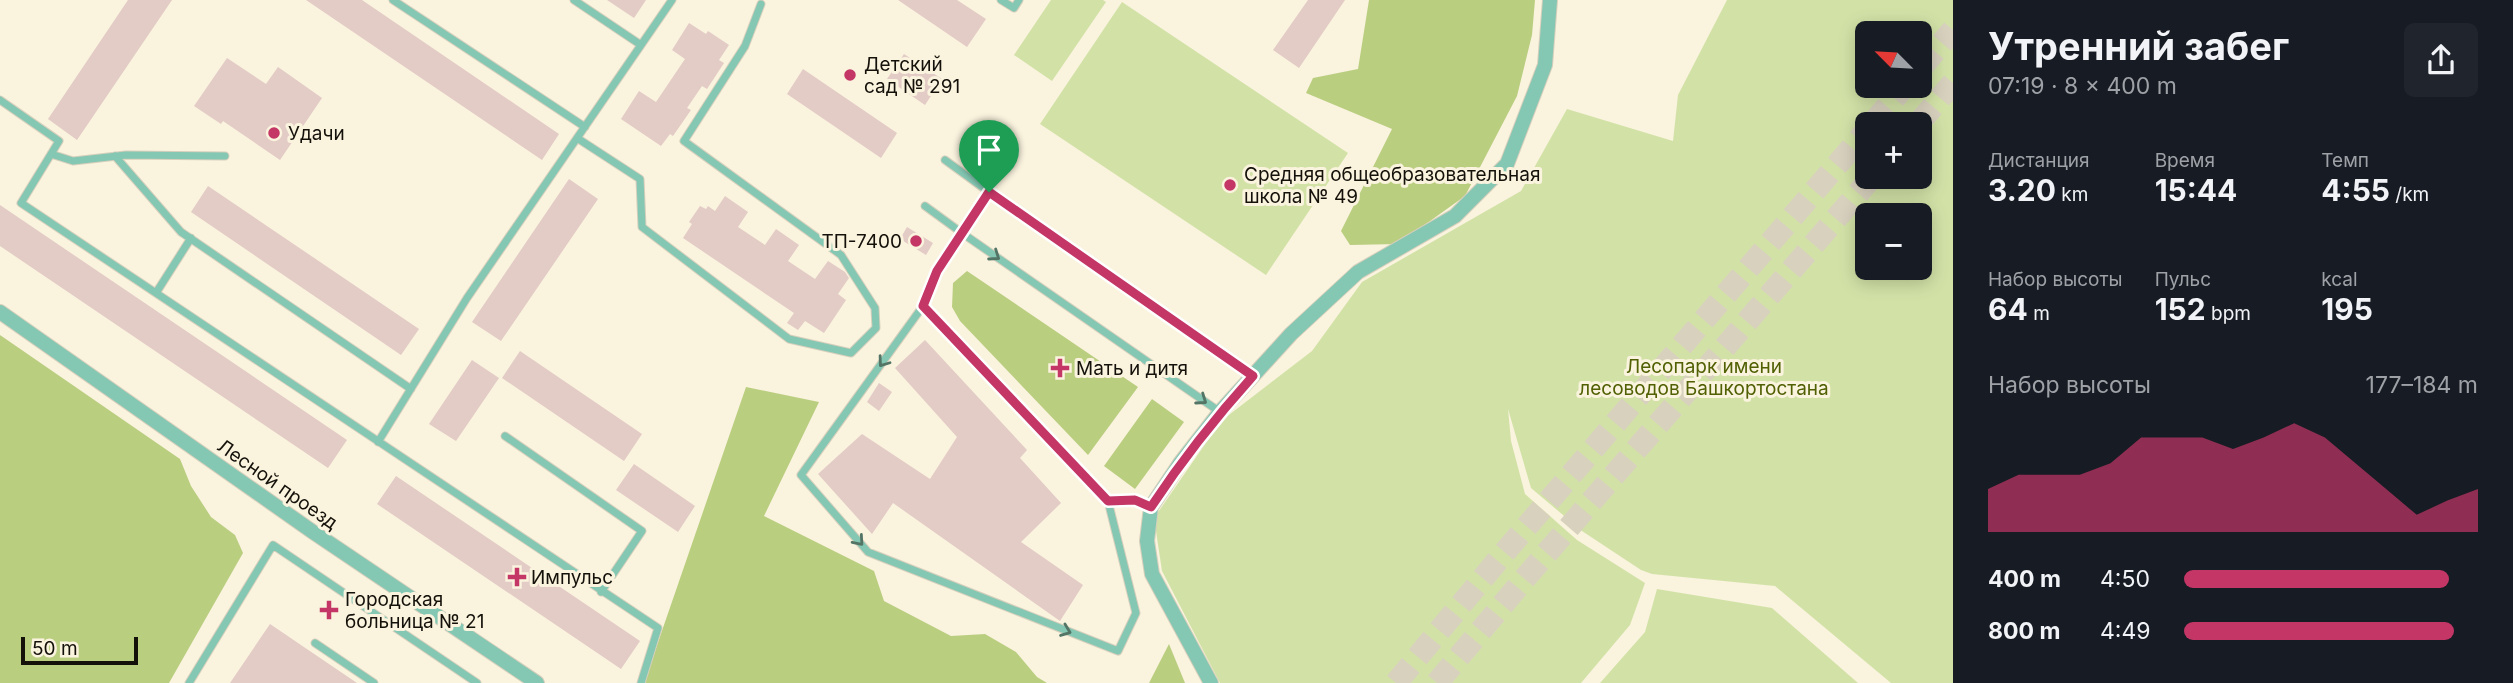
<!DOCTYPE html>
<html lang="ru">
<meta charset="utf-8">
<style>
body{margin:0;font-family:Inter,sans-serif;background:#20242c;color:#f1f3f6;height:100vh;display:flex;flex-direction:column;font-size:26px;white-space:nowrap}
*{box-sizing:border-box;margin:0}
p{font-size:23px;color:#9ea1a6}
.icon{flex:none;width:38px;height:38px;fill:none;stroke:currentColor;stroke-width:2;stroke-linecap:round;stroke-linejoin:round}
.map{position:relative;flex:1;overflow:hidden}
.drawer{display:flex;flex-direction:column;background:#171b24;width:560px}
.drawer>*{flex:none}
.needle{width:46px;rotate:294deg}
.fabs{position:absolute;left:1855px;top:21px;display:grid;gap:14px}
.fabs a{display:grid;place-items:center;width:77px;height:77px;border-radius:10px;background:#171b24;box-shadow:0 4px 18px #0003;font-size:35px}
.scale{position:absolute;left:21px;bottom:18px;width:117px;box-sizing:border-box;padding-left:7px;border:4px solid #14110a;border-top:0;font-size:19px;line-height:24px;white-space:nowrap;color:#14110a;-webkit-text-stroke:5px #faf3de;paint-order:stroke}
.pin{position:absolute;display:grid;place-items:center;width:60px;height:60px;color:#fff;margin:-72px -30px;border-radius:50% 50% 50% 0;rotate:-45deg;box-shadow:0 0 7px #0007}
.pin .icon{rotate:45deg}
.round{display:grid;place-items:center;flex:none;width:74px;height:74px;border-radius:10px;background:#20242c}
.summary{display:flex;align-items:center;justify-content:space-between;height:119px;padding:0 35px}
h1{font-size:38px;font-weight:700;line-height:52px}
.stats{display:grid;grid-template-columns:repeat(3,1fr);gap:10px;height:119px;padding:7px 35px}
.stats div{display:grid;align-content:center}
.stats b{font-size:30px;font-weight:700}
.stats small{font-size:19px;font-weight:400}
.stats p{font-size:19px}
.chart{height:196px;padding:14px 35px}
.chart p{display:flex;justify-content:space-between}
.chart svg{width:100%;height:126px;margin-top:7px;fill:#c33666;opacity:.7}
ul{padding:0 35px;list-style:none;font-size:23px}
li{display:grid;grid-template-columns:112px 84px 1fr;align-items:center;height:52px}
li i{height:18px;border-radius:9px;background:#c33666}
main{display:flex;flex:1;min-height:0}
.map>svg:first-child{display:block}
</style>
<main>
<div class="map">
<svg width="1953" height="683" viewBox="0 0 1953 683">
<rect width="100%" height="100%" fill="#faf3de"/>
<path fill="#d2e2a7" fill-rule="evenodd" d="M1051 0H1103L1106 2 1052 81 1014 55Z
M1727 0H1953V683H1891L1775 586 1652 574 1641 570 1582 531 1531 488 1508 409 1511 441 1525 494 1577 540 1645 583 1630 625 1581 683H1220L1162 571 1154 518 1221 421 1312 351 1362 282 1521 191 1567 109 1673 141 1678 95ZM1867 33H1920V86H1867ZM1867 124H1920V177H1867ZM1867 215H1920V268H1867Z
M1122 2 1348 153 1266 275 1040 124Z
M1657 589 1772 608 1858 683H1600L1645 632Z"/>
<path fill="#bace80" d="M1369 0H1535L1532 35 1517 96 1465 196 1398 244 1350 245 1341 231 1392 129 1306 93 1313 78 1358 69Z
M967 271 1138 387 1088 455 960 321 952 307 953 283Z
M0 335 180 459 191 486 211 517 235 535 243 553 169 683H0Z
M746 387 819 402 764 516 874 571 884 601 951 636 985 634 1016 652 1037 677 1047 683H644Z
M1152 399 1184 422 1135 489 1104 466Z
M1169 644 1185 683H1149Z"/>
<path fill="#e3cbc6" d="M128 0H172L77 140 48 119Z
M306 0H362L559 134 542 160Z
M607 0H646L634 18Z
M898 0H957L986 19 967 47Z
M1308 0H1345L1299 68 1273 50Z
M689 23 706 34 708 31 729 45 719 60 724 63 707 89 702 86 687 108 691 110 673 136 670 134 661 146 621 119 639 91 656 102 685 59 672 50Z
M904 54 942 79 925 105 887 79Z
M227 58 266 84 278 67 322 98 280 160 223 121 221 124 194 106Z
M803 69 897 133 881 158 787 94Z
M569 179 598 199 501 341 472 322Z
M208 186 419 329 401 355 191 212Z
M725 196 748 212 738 227 765 245 776 229 799 245 788 261 815 279 828 261 845 272 849 278 838 294 846 300 824 333 805 321 798 330 787 323 794 313 683 238 692 224 689 222 700 206 706 209 708 206 715 211Z
M0 205 347 440 328 468 0 246Z
M907 227 933 243 926 255 900 239Z
M925 340 1027 450 1020 458 1061 503 1021 542 1083 585 1060 621 893 503 872 534 818 474 862 434 930 479 957 437 895 368Z
M520 351 642 434 624 461 502 378Z
M472 360 499 378 456 441 429 424Z
M879 383 892 392 879 411 867 402Z
M634 464 695 506 678 532 616 490Z
M396 476 640 641 621 669 377 504Z
M270 624 357 683H230Z"/>
<g fill="none" stroke-linecap="round" stroke-linejoin="round">
<path stroke="#d8d1be" stroke-width="23" stroke-dasharray="23 11" stroke-linecap="butt" d="M1920 69 1953 30
M1872 124 1905 86
M1918 124 1953 83
M1396 683 1498 560 1867 130
M1437 683 1520 584 1872 177"/>
<g stroke="#d5cfbc" stroke-width="9">
<path id="service" d="M393 0 585 127
M574 0 641 45
M1001 0 1014 8 1019 0
M0 100 59 141 21 203 658 628 641 683
M577 138 640 179 642 227 789 339 851 353 876 328 875 308 841 255 684 141 745 46 761 4
M51 154 73 161 126 155 225 156
M115 156 181 232 411 389
M945 160 989 192
M925 206 962 233 937 271 923 306 1108 501H1135L1151 506
M156 293 191 238
M923 306 801 475 868 552 1118 651 1136 613 1108 501
M1220 412 962 233 989 192 1253 375
M505 436 642 531 601 592
M378 442 467 298 672 0
M315 643 374 683
M189 683 273 545 477 683"/>
</g>
<g stroke="#d5cfbc" stroke-width="16">
<path id="minor" d="M0 312 313 532 537 683
M1211 683 1152 574 1147 541 1151 507 1181 462 1220 412 1291 334 1358 272 1455 216 1507 164 1545 65 1550 0"/>
</g>
<use href="#service" stroke="#84c7b2" stroke-width="7"/>
<use href="#minor" stroke="#84c7b2" stroke-width="14"/>
</g>
<defs><path id="oneway-chevron" d="M-2-3.5L2.5 0L-2 3.5" fill="none" stroke-width="1.6" stroke-linecap="round" stroke-linejoin="round" transform="scale(1.75)"/></defs>
<g stroke="#527566">
<use href="#oneway-chevron" transform="translate(995 256) rotate(35)"/>
<use href="#oneway-chevron" transform="translate(883 362) rotate(126)"/>
<use href="#oneway-chevron" transform="translate(1202 400) rotate(35)"/>
<use href="#oneway-chevron" transform="translate(859 541) rotate(49)"/>
<use href="#oneway-chevron" transform="translate(1066 631) rotate(21)"/>
</g>
<g fill="none" stroke-linecap="round" stroke-linejoin="round">
<g stroke="#fff" stroke-width="14">
<path id="route" d="M989 192 1253 376C1216 417 1182 460 1151 507L1135 500 1108 501 923 306 937 271Z"/>
</g>
<use href="#route" stroke="#c33666" stroke-width="9"/>
</g>
<g fill="#c33666" stroke="#faf3de" stroke-width="2.5">
<circle cx="850" cy="75" r="7"/>
<circle cx="274" cy="133" r="7"/>
<circle cx="1230" cy="185" r="7"/>
<circle cx="916" cy="241" r="7"/>
<path d="M1056.5 357.5h7v7h7v7h-7v7h-7v-7h-7v-7h7z"/>
<path d="M513.5 566.5h7v7h7v7h-7v7h-7v-7h-7v-7h7z"/>
<path d="M325.5 599.5h7v7h7v7h-7v7h-7v-7h-7v-7h7z"/>
</g>
<g text-anchor="middle" stroke-width="6" stroke-linejoin="round" paint-order="stroke">
<g font-size="19" fill="#14110a" stroke="#faf3de" text-anchor="start">
<text x="864" y="71">Детский<tspan x="864" dy="22">сад № 291</tspan></text>
<text x="288" y="140">Удачи</text>
<text x="1244" y="181">Средняя общеобразовательная<tspan x="1244" dy="22">школа № 49</tspan></text>
<text x="902" y="248" text-anchor="end">ТП-7400</text>
<text x="1076" y="375">Мать и дитя</text>
<text x="531" y="584">Импульс</text>
<text x="345" y="606">Городская<tspan x="345" dy="22">больница № 21</tspan></text>
</g>
<g font-size="19" fill="#506003" stroke="#faf3de">
<text x="1704" y="373">Лесопарк имени<tspan x="1704" dy="22">лесоводов Башкортостана</tspan></text>
</g>
<g font-size="19" fill="#14110a" stroke="#faf3de">
<text transform="translate(278 484) rotate(35)" y="7">Лесной проезд</text>
</g>
</g>
</svg>
<div class="fabs">
<a><svg class="needle" viewBox="-14 -14 28 28"><path d="M0-13l5 13h-10z" fill="#e53935"/><path d="M0 13l5-13h-10z" fill="#9ea1a6"/></svg></a>
<a>+</a>
<a>−</a>
</div>
<div class="scale">50 m</div>
<div class="pin" style="left:989px;top:192px;background:#1e9e55"><svg class="icon" aria-label="arrive" viewBox="0 0 24 24"><path d="M6 21V4h12l-3 4 3 4H6"/></svg></div>
</div>
<section class="drawer">
<div class="summary"><div><h1>Утренний забег</h1><p>07:19 · 8 × 400 m</p></div><a class="round"><svg class="icon" aria-label="share" viewBox="0 0 24 24"><path d="M12 15V3M7 8l5-5 5 5M5 13v7h14v-7"/></svg></a></div>
<div class="stats">
<div><p>Дистанция</p><b>3.20<small> km</small></b></div>
<div><p>Время</p><b>15:44</b></div>
<div><p>Темп</p><b>4:55<small> /km</small></b></div>
</div>
<div class="stats">
<div><p>Набор высоты</p><b>64<small> m</small></b></div>
<div><p>Пульс</p><b>152<small> bpm</small></b></div>
<div><p>kcal</p><b>195</b></div>
</div>
<div class="chart"><p><span>Набор высоты</span>177–184 m</p>
<svg viewBox="0 0 160 44" preserveAspectRatio="none"><path d="M0 44V29L10 24L20 24L30 24L40 20L50 11L60 11L70 11L80 15L90 11L100 6L110 11L120 20L130 29L140 38L150 33L160 29V44z"/></svg>
</div>
<ul>
<li><b>400 m</b>4:50<i style="width:90%"></i></li>
<li><b>800 m</b>4:49<i style="width:92%"></i></li>
</ul>
</section>
</main>
